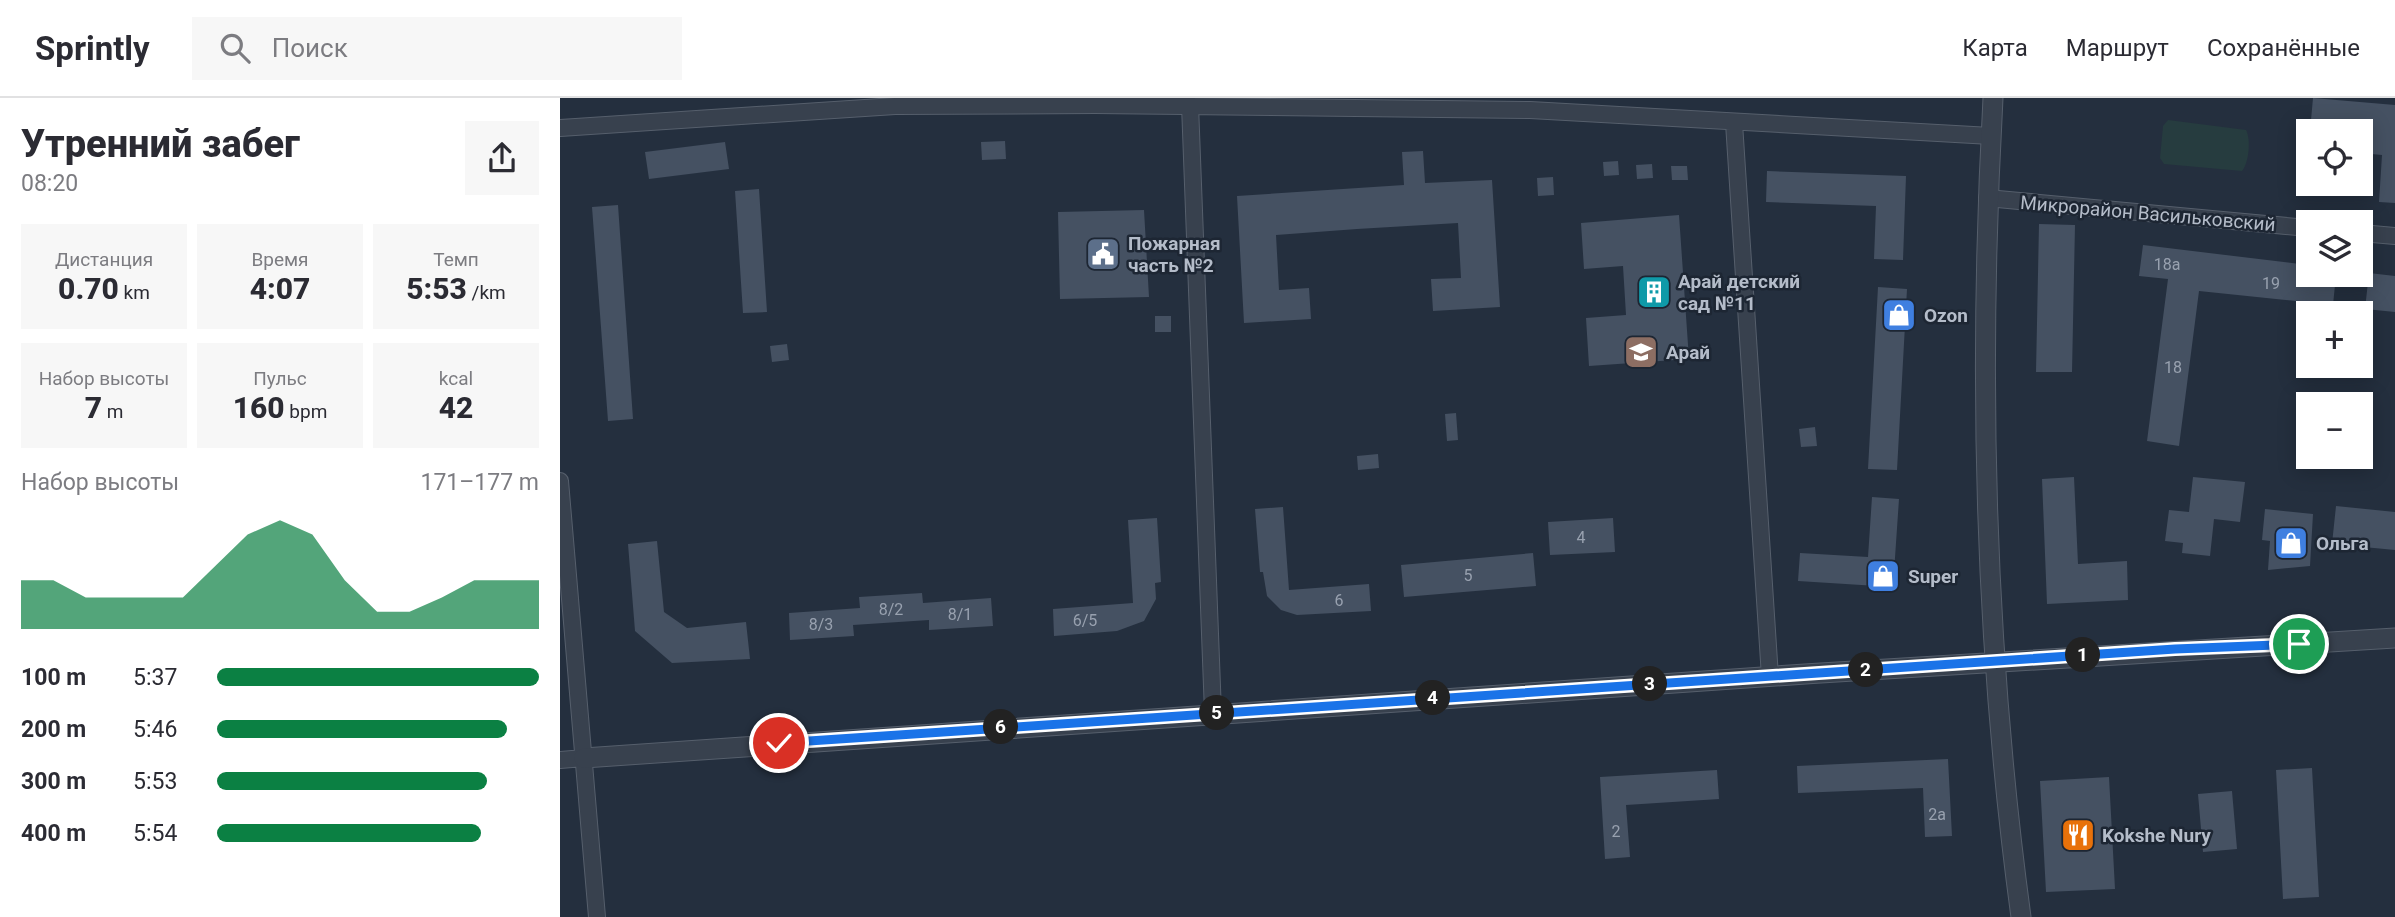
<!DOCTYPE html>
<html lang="ru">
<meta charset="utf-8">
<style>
body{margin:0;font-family:Roboto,sans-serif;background:#f7f7f7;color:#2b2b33;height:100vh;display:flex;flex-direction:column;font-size:26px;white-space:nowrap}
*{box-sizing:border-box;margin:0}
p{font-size:23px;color:#7c7c81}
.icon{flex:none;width:38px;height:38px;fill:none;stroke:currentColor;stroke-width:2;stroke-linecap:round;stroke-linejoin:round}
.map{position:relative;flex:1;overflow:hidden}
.sheet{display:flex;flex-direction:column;background:#fff;width:560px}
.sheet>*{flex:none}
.buttons{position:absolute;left:1736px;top:21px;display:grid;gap:14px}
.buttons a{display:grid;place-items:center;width:77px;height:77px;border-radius:0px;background:#fff;box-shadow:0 4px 18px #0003;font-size:35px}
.pin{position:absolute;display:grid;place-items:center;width:60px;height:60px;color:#fff;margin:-30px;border:4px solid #fff;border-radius:50%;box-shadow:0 2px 7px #0007}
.km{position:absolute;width:35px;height:35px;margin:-18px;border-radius:50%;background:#222;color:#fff;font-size:19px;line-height:35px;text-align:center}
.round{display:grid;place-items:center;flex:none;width:74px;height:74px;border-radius:0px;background:#f7f7f7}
.headline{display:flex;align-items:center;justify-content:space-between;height:119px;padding:0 21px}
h1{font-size:38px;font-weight:800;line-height:52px}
.stats{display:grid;grid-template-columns:repeat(3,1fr);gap:10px;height:119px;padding:7px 21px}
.stats div{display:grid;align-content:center;border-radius:0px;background:#f7f7f7;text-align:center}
.stats b{font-size:30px;font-weight:800}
.stats small{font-size:19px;font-weight:400}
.stats p{font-size:19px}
.chart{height:196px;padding:14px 21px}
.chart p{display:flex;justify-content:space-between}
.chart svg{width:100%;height:126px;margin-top:7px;fill:#0b8043;opacity:.7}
ul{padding:0 21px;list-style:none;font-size:23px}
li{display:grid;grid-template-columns:112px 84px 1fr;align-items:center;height:52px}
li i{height:18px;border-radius:9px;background:#0b8043}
header{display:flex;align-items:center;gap:42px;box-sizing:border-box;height:98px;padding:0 35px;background:#fff;border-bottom:2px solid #e1e1e2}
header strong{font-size:33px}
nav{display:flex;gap:38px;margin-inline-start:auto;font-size:24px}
.search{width:490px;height:63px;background:#f7f7f7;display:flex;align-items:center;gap:18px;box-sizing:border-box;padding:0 24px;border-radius:0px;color:#7c7c81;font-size:26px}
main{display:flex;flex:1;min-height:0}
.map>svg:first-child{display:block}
</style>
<header>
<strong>Sprintly</strong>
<div class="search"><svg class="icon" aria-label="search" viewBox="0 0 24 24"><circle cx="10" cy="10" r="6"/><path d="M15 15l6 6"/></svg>Поиск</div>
<nav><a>Карта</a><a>Маршрут</a><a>Сохранённые</a></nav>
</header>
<main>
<section class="sheet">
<div class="headline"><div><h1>Утренний забег</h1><p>08:20</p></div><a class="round"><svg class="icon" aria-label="share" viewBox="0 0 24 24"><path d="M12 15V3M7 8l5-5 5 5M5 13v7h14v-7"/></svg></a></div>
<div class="stats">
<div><p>Дистанция</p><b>0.70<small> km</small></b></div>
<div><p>Время</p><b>4:07</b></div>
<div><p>Темп</p><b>5:53<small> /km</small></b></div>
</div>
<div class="stats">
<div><p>Набор высоты</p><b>7<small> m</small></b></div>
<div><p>Пульс</p><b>160<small> bpm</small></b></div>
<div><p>kcal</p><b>42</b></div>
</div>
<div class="chart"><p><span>Набор высоты</span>171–177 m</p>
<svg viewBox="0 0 160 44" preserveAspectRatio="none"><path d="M0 44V27L10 27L20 33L30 33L40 33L50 33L60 22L70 11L80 6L90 11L100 27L110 38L120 38L130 33L140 27L150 27L160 27V44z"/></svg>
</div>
<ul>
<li><b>100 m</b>5:37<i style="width:100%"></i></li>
<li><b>200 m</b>5:46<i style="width:90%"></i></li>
<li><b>300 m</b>5:53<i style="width:84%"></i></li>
<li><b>400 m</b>5:54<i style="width:82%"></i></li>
</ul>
</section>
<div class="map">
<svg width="1835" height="819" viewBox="0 0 1835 819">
<rect width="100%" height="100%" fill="#242f3e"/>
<path fill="#263c3f" d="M1608 22 1686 32C1691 41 1689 65 1682 73L1604 66 1600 60 1603 28Z"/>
<path fill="#455162" d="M1753 0 1835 7V105L1819 104 1822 57 1801 55V33H1750Z
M445 43 446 61 422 62 421 44Z
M165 44 169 71 89 81 85 54Z
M863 53 865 85 932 82 940 209 873 213 871 181 901 180 898 125 797 131 716 137 719 192 749 190 751 221 684 225 677 98 844 87 842 54Z
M1058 63 1059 77 1044 78 1043 64Z
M1092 66 1093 80 1077 81 1076 67Z
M1111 68H1127L1128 82H1112Z
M1207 73 1346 78 1343 162 1314 161 1316 108 1206 104Z
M993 79 994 97 978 98 977 80Z
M199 91 207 214 183 215 175 93Z
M58 107 73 321 48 323 32 109Z
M584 112 589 199 500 201 498 114Z
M1119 117 1129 261 1029 268 1026 220 1066 217 1063 168 1024 171 1021 125Z
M1479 126 1515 127 1512 274H1476Z
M1583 147 1748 167V177H1776L1773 207 1639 193 1619 348 1587 343 1608 181 1579 178Z
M1809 175 1835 178V214L1805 211Z
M1318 189 1347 191 1337 372 1308 371Z
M595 218H611V234H595Z
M227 246 229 262 212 264 210 248Z
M896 315 898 342 887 343 885 316Z
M1255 329 1257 348 1241 349 1239 331Z
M818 356 819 370 798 372 797 358Z
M1514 379 1518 466 1567 463 1568 502 1487 506 1482 381Z
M1633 379 1685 384 1680 424 1654 421 1650 458 1622 455 1623 445 1605 443 1609 412 1629 414Z
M1312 399 1339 401 1333 489 1238 483 1240 455 1308 459Z
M1776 408 1835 414V452L1772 446Z
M723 409 729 492 809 486 811 513 737 517 721 512 707 498 703 474H700L695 411Z
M1705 411 1753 416 1750 468 1708 472 1710 443 1702 442Z
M597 420 601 484 595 485 596 501 584 523 557 533 494 538 493 511 573 505 568 422Z
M1053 420 1055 454 990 457 988 424Z
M97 443 104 514 127 530 186 524 190 561 112 565 75 533 68 446Z
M973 455 976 488 844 499 841 467Z
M362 495 363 505 431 500 433 528 369 532V522L293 527 294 538 230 542 229 515 300 510 299 499Z
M1388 661 1392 738 1365 739 1363 690 1238 695 1237 668Z
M1752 670 1759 799 1723 801 1716 672Z
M1157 672 1159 701 1066 707 1070 759 1045 761 1040 679Z
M1549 679 1555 791 1486 794 1480 683Z
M1672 693 1677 751 1643 754 1638 696Z"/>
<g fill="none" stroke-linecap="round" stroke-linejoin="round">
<g stroke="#565f6c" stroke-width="18">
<path id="minor" d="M630 7 653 615
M1174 25 1210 579
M0 30 335 8 535 7 970 12 1431 38
M1427 100 1748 130
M1801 135 1835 138
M0 383 37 819
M0 662 24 660"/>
</g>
<g stroke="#565f6c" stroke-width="21">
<path id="tertiary" d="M1433 0C1418 273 1424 547 1461 819
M24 660C627 616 1231 575 1835 540"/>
</g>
<use href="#minor" stroke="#38414e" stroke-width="16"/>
<use href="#tertiary" stroke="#38414e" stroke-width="19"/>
</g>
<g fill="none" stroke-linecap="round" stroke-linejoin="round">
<g stroke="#fff" stroke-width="14">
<path id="route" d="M219 645 1615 551 1739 546"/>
</g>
<use href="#route" stroke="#1a73e8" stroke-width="9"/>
</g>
<defs>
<g id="civic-square" transform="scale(1.75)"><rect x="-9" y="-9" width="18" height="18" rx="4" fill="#5c6f8a" stroke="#1d2633"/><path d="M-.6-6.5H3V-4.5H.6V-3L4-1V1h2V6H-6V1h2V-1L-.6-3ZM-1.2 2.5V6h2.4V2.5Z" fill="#fff"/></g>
<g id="building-square" transform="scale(1.75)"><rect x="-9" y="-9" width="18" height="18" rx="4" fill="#0f9aa8" stroke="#1d2633"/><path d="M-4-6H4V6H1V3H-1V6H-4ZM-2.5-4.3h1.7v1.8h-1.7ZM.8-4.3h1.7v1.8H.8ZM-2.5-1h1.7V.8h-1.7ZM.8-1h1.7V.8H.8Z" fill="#fff"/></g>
<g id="shop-square" transform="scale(1.75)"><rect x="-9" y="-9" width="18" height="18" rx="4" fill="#3f7fe0" stroke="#1d2633"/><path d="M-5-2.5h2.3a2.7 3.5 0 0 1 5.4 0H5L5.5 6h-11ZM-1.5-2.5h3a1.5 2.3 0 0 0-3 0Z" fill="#fff"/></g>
<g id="school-square" transform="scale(1.75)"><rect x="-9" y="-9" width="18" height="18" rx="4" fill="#8d6e63" stroke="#1d2633"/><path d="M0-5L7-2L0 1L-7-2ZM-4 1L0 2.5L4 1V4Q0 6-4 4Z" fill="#fff"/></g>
<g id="restaurant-square" transform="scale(1.75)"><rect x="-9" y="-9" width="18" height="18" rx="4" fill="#e8710a" stroke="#1d2633"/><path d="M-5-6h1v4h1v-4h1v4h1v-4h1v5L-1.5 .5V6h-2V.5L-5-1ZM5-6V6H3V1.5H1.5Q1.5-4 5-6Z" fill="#fff"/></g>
</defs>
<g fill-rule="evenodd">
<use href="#civic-square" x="543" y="156"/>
<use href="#building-square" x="1094" y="194"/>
<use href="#shop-square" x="1339" y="217"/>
<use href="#school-square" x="1081" y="254"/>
<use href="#shop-square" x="1731" y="445"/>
<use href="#shop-square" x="1323" y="478"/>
<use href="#restaurant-square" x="1518" y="737"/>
</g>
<g text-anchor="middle" stroke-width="5" stroke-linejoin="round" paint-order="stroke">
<g font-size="16" fill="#98a1af">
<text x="1607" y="172">18а</text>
<text x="1711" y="191">19</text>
<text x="1613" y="275">18</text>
<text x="1021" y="445">4</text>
<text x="908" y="483">5</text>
<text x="779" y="508">6</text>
<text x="331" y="517">8/2</text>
<text x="400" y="522">8/1</text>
<text x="525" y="528">6/5</text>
<text x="261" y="532">8/3</text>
<text x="1377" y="722">2а</text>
<text x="1056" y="739">2</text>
</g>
<g font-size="19" fill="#b4bcc9" stroke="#1d2633">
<text transform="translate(1588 115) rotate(5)" y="7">Микрорайон Васильковский</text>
</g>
<g font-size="19" font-weight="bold" fill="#b4bcc9" stroke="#1d2633" text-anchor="start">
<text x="568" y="152">Пожарная<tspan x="568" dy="22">часть №2</tspan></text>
<text x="1118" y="190">Арай детский<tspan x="1118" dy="22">сад №11</tspan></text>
<text x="1364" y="224">Ozon</text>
<text x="1106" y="261">Арай</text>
<text x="1756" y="452">Ольга</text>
<text x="1348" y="485">Super</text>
<text x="1542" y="744">Kokshe Nury</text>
</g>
</g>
</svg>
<div class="buttons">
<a><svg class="icon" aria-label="locate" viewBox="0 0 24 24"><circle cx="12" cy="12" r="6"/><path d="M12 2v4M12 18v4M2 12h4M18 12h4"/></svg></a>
<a><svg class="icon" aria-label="layers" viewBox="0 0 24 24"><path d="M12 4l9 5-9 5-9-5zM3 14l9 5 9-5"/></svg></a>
<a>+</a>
<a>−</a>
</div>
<div class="pin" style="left:1739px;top:546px;background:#1e9e55"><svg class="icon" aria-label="arrive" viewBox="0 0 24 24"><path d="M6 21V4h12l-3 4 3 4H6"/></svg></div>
<div class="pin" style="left:219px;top:645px;background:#d93025"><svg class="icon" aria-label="check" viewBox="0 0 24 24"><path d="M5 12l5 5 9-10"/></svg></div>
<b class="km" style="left:1523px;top:557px">1</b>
<b class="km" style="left:1306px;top:572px">2</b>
<b class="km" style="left:1090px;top:586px">3</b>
<b class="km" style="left:873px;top:600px">4</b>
<b class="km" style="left:657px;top:615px">5</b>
<b class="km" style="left:441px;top:629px">6</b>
</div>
</main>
